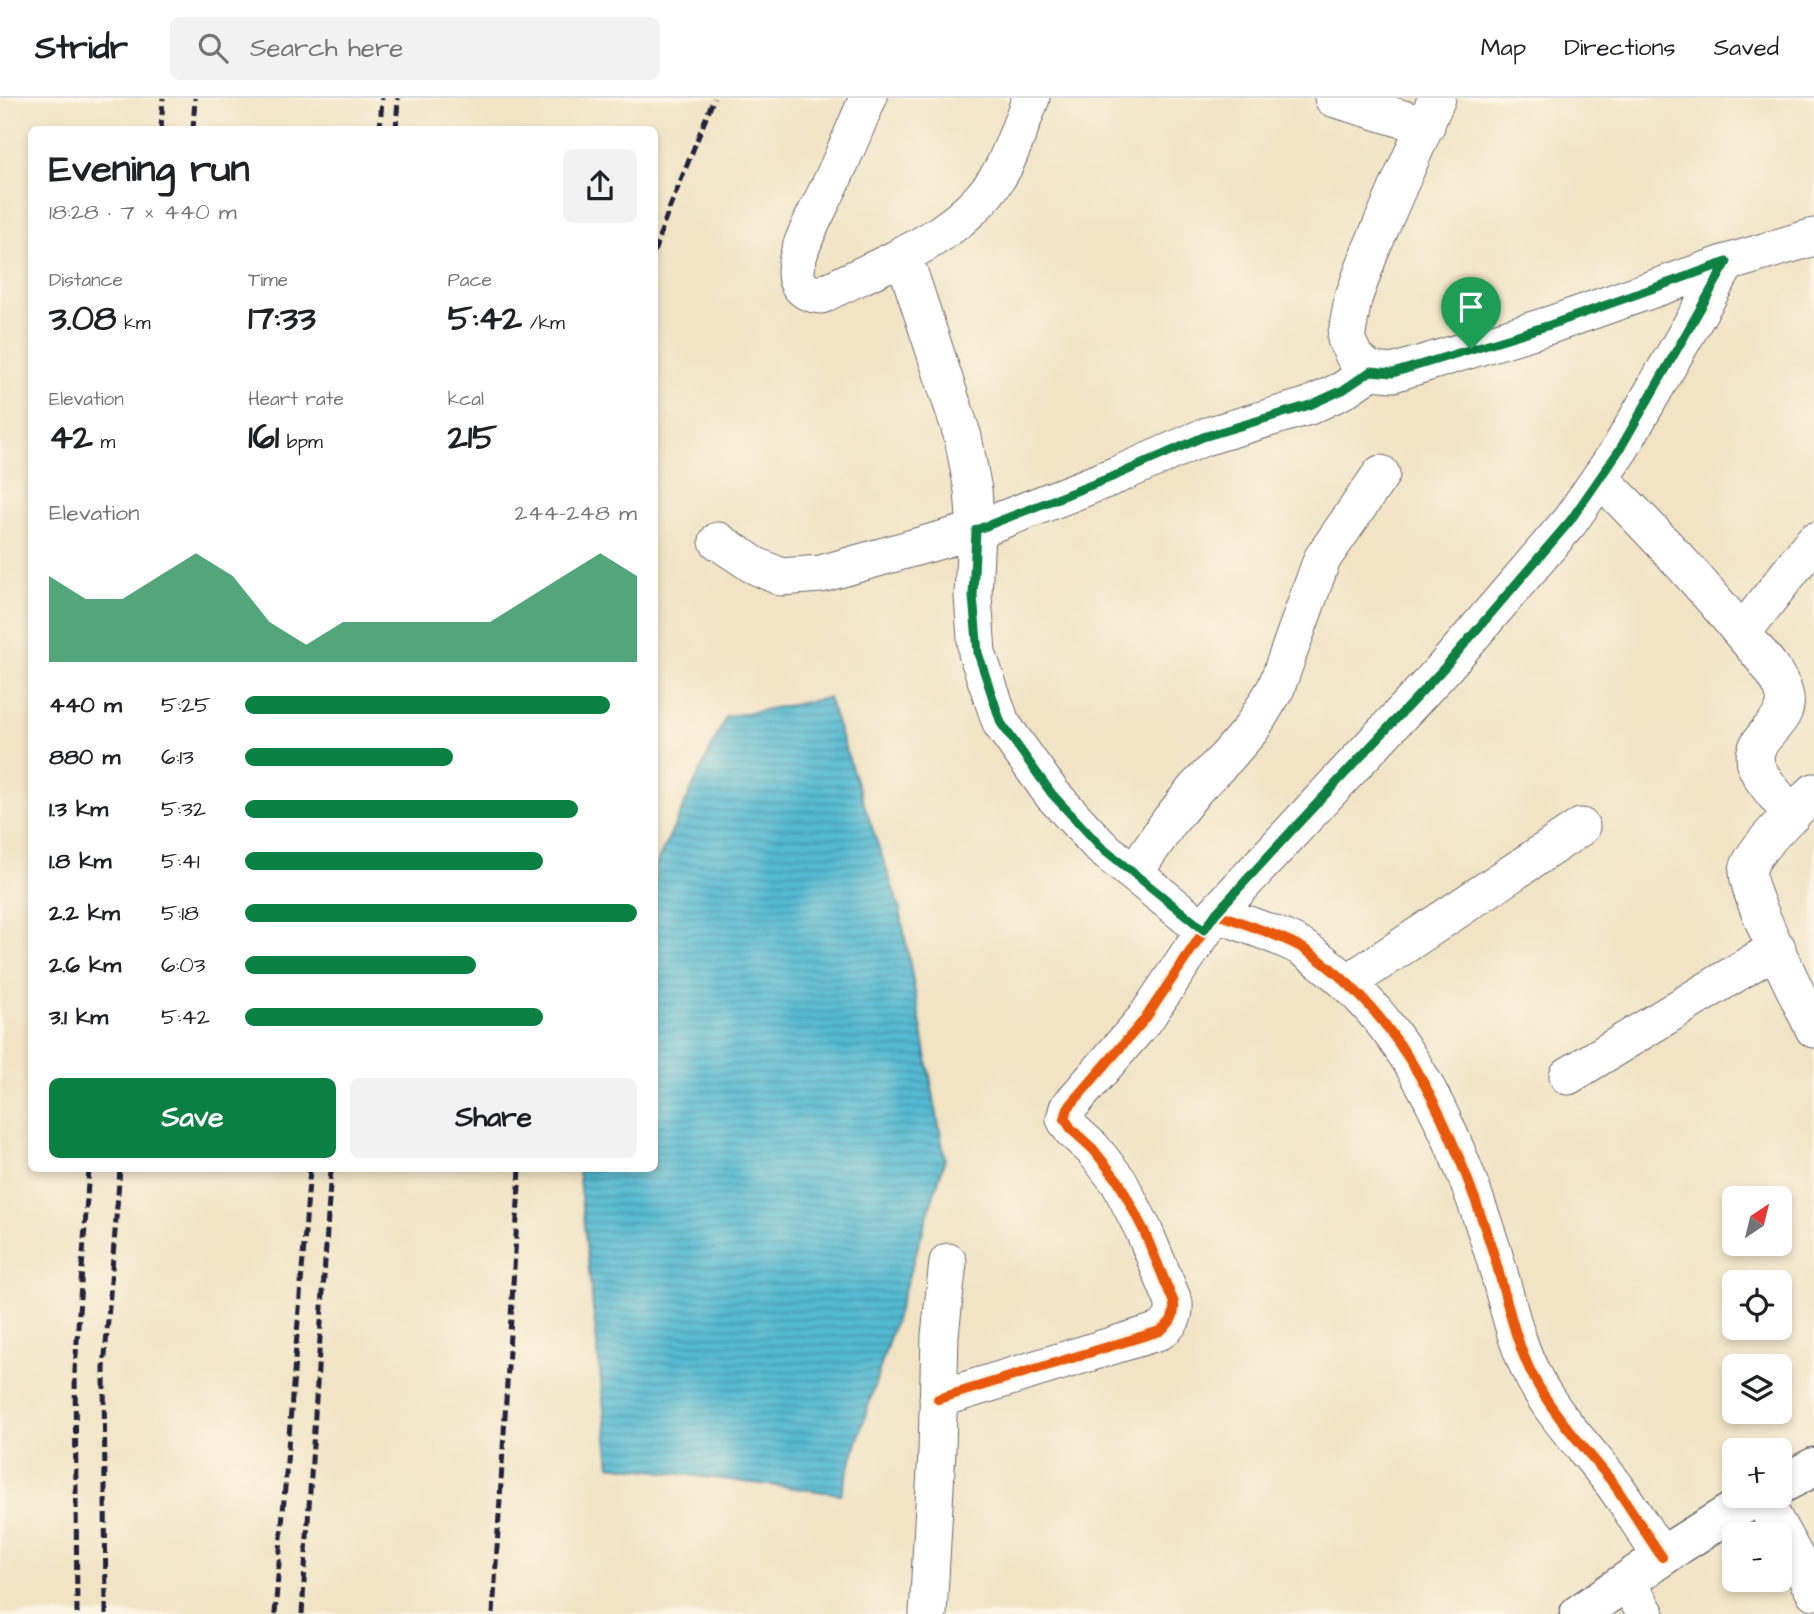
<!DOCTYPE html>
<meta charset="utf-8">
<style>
body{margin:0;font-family:"Architects Daughter",sans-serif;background:#f2f2f2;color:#202124;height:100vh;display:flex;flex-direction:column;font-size:26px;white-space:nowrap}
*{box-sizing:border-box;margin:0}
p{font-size:23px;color:#757577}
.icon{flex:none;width:38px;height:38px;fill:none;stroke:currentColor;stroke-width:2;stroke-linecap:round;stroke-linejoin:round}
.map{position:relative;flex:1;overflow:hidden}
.drawer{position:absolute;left:28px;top:28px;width:630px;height:1046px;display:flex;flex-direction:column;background:#fff;border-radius:10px;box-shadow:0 4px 10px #0003}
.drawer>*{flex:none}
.needle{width:46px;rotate:35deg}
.fabs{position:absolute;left:1722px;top:1088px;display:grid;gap:14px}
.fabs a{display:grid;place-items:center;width:70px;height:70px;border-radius:10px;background:#fff;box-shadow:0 4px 10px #0003;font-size:35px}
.pin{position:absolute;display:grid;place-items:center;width:60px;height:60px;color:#fff;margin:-72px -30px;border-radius:50% 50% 50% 0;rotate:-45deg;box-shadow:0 0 7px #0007}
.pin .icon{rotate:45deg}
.round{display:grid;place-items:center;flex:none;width:74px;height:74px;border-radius:10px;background:#f2f2f2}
.overview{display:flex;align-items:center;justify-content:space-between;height:119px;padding:0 21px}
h1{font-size:38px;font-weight:700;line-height:52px}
.metrics{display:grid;grid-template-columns:repeat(3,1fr);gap:10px;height:119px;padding:7px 21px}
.metrics div{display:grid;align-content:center}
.metrics b{font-size:35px;font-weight:700}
.metrics small{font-size:19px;font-weight:400}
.metrics p{font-size:19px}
.chart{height:196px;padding:14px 21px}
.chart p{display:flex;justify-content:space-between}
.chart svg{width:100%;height:126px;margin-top:7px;fill:#0b8043;opacity:.7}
.primary-button{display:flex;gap:14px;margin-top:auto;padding:14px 21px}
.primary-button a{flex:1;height:80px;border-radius:10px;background:#0b8043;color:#fff;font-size:28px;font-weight:700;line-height:80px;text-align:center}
.primary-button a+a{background:#f2f2f2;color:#202124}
ul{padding:0 21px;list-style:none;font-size:23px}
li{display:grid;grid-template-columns:112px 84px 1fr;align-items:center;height:52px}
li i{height:18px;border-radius:9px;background:#0b8043}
header{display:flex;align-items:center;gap:42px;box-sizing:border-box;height:98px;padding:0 35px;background:#fff;border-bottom:2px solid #e0e0e0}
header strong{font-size:33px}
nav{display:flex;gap:38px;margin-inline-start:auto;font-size:24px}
.search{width:490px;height:63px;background:#f2f2f2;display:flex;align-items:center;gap:18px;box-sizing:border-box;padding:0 24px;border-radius:10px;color:#757577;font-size:26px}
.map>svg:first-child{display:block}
</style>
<header>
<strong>Stridr</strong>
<div class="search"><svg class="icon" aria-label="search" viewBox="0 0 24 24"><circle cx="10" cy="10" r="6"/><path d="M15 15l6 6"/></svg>Search here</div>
<nav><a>Map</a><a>Directions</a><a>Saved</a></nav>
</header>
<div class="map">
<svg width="1814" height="1516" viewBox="0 0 1814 1516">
<defs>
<pattern id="water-rules" width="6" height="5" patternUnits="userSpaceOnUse" patternTransform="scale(1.75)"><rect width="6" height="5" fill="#53b9d1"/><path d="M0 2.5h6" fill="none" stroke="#4496ab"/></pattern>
</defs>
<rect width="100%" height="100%" fill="#fcf5e5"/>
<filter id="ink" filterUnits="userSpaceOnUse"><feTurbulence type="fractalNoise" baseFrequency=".0143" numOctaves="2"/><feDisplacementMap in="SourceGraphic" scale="14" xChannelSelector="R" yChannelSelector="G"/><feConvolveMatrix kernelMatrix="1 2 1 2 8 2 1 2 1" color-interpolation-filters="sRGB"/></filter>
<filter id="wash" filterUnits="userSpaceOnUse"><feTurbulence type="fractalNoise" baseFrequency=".00686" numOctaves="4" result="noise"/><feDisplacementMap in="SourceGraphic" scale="28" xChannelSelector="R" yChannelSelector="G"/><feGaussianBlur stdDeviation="1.57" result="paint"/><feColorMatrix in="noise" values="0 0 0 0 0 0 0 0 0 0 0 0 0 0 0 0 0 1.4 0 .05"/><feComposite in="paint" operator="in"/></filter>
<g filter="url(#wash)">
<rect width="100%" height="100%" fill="#f1e3c4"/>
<path fill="url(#water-rules)" stroke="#3a6e86" stroke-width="2" d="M828 600 900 811 945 1061 841 1396 610 1367 578 1071H654L655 769 726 619Z"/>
</g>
<g filter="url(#ink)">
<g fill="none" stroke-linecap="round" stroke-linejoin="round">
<g stroke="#6a666b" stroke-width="39">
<path id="minor" d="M868 0C855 30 843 60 829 89 819 111 796 150 796 174 796 189 807 196 821 197 886 164 966 138 1003 70 1014 48 1022 23 1031 0
M1333 0 1426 28
M1437 0 1370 154 1353 201 1346 241 1355 260 1371 273 1393 275 1550 227 1727 165 1814 139
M903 156 963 339 973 392 976 432 973 498 977 555 1001 625 1052 696 1101 749 1204 832
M1600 380C1651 431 1699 482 1744 538 1757 553 1779 576 1784 595 1794 627 1745 637 1757 670 1764 686 1781 703 1792 717
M718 443 754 467 781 479 821 476 976 432 1117 377 1204 339 1309 308 1343 292 1371 273
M1742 535 1814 443
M1814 694C1799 709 1751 753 1748 772 1745 793 1802 906 1814 931
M1134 775 1169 724 1196 690 1227 659 1251 631 1276 590 1322 461 1381 376
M1216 815C1240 825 1284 838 1304 851 1407 918 1456 1039 1492 1151 1506 1195 1513 1241 1535 1282 1557 1323 1588 1352 1615 1388 1631 1411 1646 1436 1662 1459
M1349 884 1581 729
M1568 978 1777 850
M938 1301 1160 1233C1171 1225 1175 1219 1174 1205L1144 1133 1119 1084 1093 1051 1072 1032 1065 1021 1068 1010 1145 921 1216 815 1444 570 1570 423 1620 351 1727 165
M1761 1398 1814 1493
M1626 1483 1646 1516
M928 1516 937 1353 940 1237 948 1164"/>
</g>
<g stroke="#6a666b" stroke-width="41">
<path id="trunk" d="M1780 1387 1814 1369
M1579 1516 1679 1447 1757 1398"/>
</g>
<use href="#minor" stroke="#fff" stroke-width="37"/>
<use href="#trunk" stroke="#fff" stroke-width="38"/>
<path stroke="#22223b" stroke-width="5" stroke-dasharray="10 5" stroke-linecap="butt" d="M161 32 163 0
M193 32 195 0
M380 32 382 0
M396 32 398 0
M654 154 668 114 714 0
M77 1516 75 1272 89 1071
M106 1516 104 1271 120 1071
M275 1516 310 1071
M302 1516 331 1071
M493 1516 520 1071"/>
<g stroke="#fcf5e5" stroke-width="15">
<path id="cycleway" d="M1216 815C1240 825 1284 838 1304 851 1407 918 1456 1039 1492 1151 1506 1195 1513 1241 1535 1282 1557 1323 1588 1352 1615 1388 1631 1411 1646 1436 1662 1459
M938 1301 1160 1233C1171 1225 1175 1219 1174 1205L1144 1133 1119 1084 1093 1051 1072 1032 1065 1021 1068 1010 1145 921 1216 815 1444 570 1570 423 1620 351 1727 165"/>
</g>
<use href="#cycleway" stroke="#e8590c" stroke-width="10"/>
</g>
</g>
<g fill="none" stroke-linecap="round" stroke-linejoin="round" filter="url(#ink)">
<g stroke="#fff" stroke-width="14">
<path id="route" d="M1727 164 1620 351 1570 423 1444 570 1294 730 1216 815 1204 832 1101 749 1052 696 1001 625 978 555 973 498 976 432 1117 377 1203 339 1310 307 1343 292 1371 273 1393 275 1550 227Z"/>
</g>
<use href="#route" stroke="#0b8043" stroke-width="9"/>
</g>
</svg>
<div class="fabs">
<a><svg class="needle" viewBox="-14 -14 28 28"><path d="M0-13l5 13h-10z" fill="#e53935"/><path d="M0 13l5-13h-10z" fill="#757577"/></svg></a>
<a><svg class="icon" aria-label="locate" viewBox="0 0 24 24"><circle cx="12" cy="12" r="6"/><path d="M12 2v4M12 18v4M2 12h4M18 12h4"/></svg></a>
<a><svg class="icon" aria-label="layers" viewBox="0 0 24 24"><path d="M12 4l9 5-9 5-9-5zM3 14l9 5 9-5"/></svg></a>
<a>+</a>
<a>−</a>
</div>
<div class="pin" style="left:1471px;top:251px;background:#1e9e55"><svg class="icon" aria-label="arrive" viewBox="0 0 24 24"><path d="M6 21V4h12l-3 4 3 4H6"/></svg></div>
<section class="drawer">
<div class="overview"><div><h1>Evening run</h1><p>18:28 · 7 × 440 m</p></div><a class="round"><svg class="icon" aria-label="share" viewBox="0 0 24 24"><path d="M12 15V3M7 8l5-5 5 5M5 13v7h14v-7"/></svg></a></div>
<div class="metrics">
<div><p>Distance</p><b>3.08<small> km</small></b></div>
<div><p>Time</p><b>17:33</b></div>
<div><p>Pace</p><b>5:42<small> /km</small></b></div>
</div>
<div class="metrics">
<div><p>Elevation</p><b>42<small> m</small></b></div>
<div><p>Heart rate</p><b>161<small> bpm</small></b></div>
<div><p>kcal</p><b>215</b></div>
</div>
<div class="chart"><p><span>Elevation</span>244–248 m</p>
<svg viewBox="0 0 160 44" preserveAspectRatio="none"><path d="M0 44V14L10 22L20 22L30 14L40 6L50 14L60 30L70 38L80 30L90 30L100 30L110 30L120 30L130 22L140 14L150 6L160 14V44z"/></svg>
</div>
<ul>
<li><b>440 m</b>5:25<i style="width:93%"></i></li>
<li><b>880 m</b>6:13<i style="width:53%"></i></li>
<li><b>1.3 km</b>5:32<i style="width:85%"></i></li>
<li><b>1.8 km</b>5:41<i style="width:76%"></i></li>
<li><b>2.2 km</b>5:18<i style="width:100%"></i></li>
<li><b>2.6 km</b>6:03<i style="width:59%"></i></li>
<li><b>3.1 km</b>5:42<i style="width:76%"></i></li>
</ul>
<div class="primary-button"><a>Save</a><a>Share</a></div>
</section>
</div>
